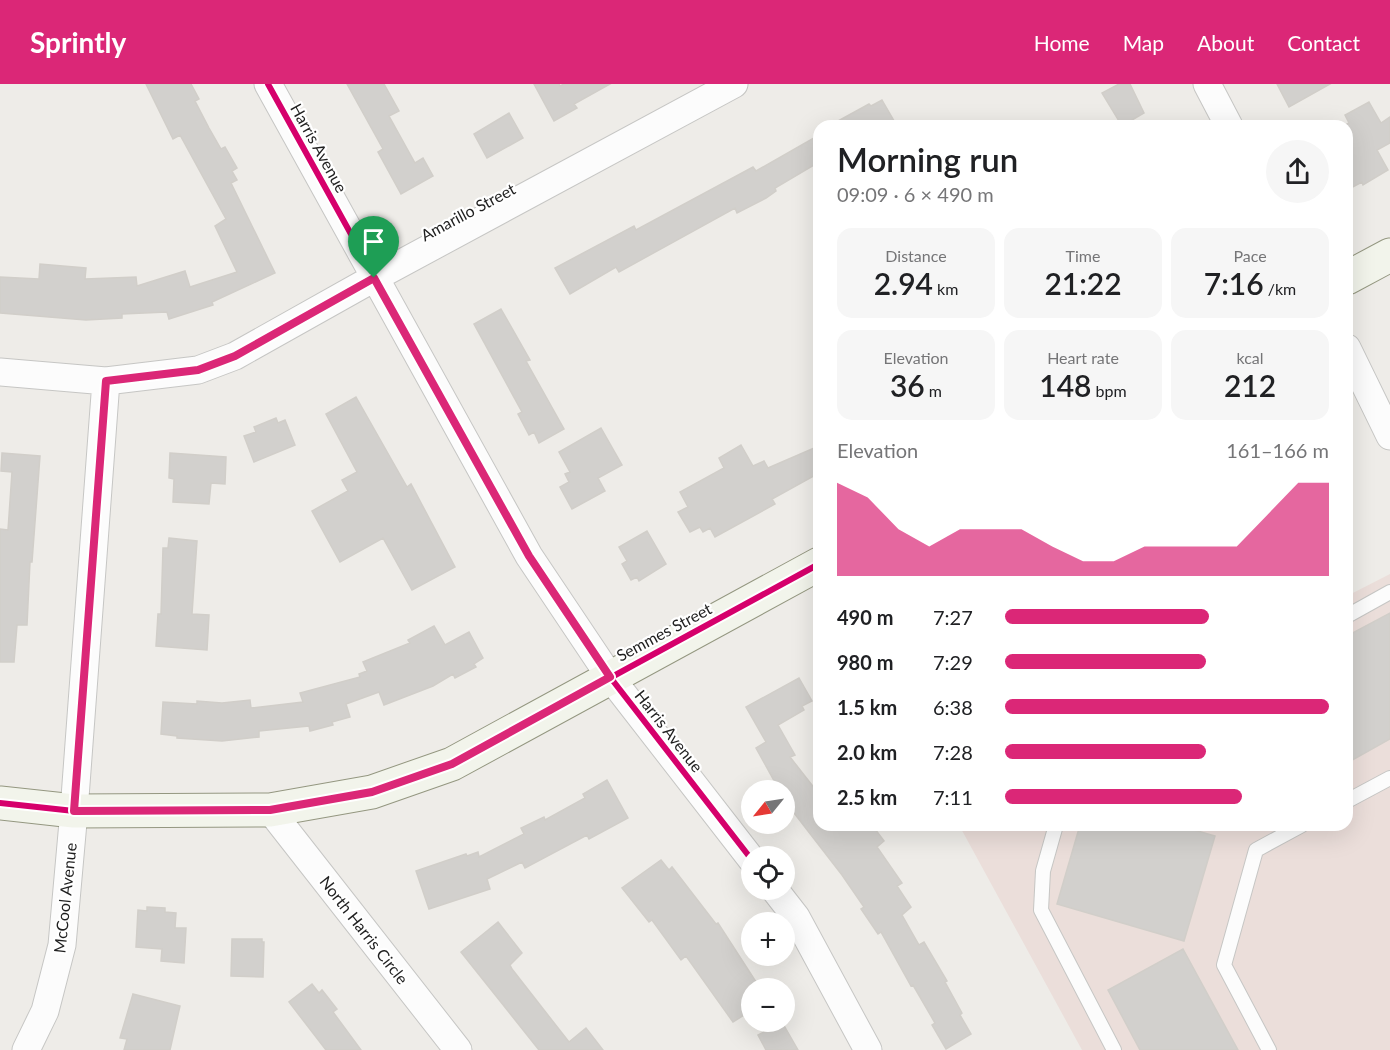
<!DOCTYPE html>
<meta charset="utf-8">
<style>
body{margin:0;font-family:Lato,sans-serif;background:#f6f6f6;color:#202124;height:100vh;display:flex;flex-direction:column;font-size:22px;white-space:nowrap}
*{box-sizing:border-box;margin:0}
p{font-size:20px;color:#757577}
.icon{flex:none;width:33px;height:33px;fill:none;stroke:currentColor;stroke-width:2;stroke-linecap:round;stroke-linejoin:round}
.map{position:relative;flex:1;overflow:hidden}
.details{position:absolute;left:813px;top:36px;width:540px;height:711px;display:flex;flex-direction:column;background:#fff;border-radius:18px;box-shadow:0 6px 24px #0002}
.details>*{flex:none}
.needle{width:39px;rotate:240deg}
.fabs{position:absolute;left:741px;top:696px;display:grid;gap:12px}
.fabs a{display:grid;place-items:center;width:54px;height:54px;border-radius:50%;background:#fff;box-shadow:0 6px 24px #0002;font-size:30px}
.pin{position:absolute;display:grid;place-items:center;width:51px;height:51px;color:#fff;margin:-62px -26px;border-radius:50% 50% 50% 0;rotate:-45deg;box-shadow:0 0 6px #0007}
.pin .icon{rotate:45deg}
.round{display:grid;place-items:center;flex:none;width:63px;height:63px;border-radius:32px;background:#f6f6f6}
.headline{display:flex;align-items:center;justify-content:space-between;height:102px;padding:0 24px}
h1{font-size:33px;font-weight:600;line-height:45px}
.stats{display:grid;grid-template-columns:repeat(3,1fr);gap:9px;height:102px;padding:6px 24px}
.stats div{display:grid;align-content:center;border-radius:15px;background:#f6f6f6;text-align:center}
.stats b{font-size:30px;font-weight:600}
.stats small{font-size:16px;font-weight:400}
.stats p{font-size:16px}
.chart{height:168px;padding:12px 24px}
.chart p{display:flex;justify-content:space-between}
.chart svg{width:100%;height:108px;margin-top:6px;fill:#db2777;opacity:.7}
ul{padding:0 24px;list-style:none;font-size:20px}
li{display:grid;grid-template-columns:96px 72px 1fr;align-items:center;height:45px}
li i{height:15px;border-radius:8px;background:#db2777}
header{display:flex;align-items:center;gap:36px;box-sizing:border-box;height:84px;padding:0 30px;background:#db2777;color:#fff}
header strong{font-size:28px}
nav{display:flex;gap:33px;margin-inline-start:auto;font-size:21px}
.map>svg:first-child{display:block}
</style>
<header>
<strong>Sprintly</strong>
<nav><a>Home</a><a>Map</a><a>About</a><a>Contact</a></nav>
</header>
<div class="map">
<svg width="1390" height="966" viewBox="0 0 1390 966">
<rect width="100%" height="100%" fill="#eeece8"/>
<path fill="#ebdeda" d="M1390 490V966H1082L959 741H1347V512Z"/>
<path fill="#d2d0cd" stroke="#d1cec9" stroke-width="1.5" d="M146 0H191L199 15 195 17 209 44 221 65 225 63 237 84 232 87 237 96 231 99 275 189 212 218 213 221 169 235 167 228 122 230V234L86 236 0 229V193L39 195 40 180 86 184 85 195 136 193 137 202 185 187 190 203 237 188 215 142 226 135 180 51 173 55Z
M347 0H384L399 27 389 32 415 79 423 74 433 92 401 110 378 68 383 65Z
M534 0H559L560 2 564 0H610L574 20 577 24 554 37Z
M1119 0H1130L1144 29 1122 42 1102 9Z
M1277 0H1330L1289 23Z
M882 16 897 42H829L869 20 871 22Z
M1369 18 1381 39 1390 33V59L1377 66 1388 86 1363 101 1362 98 1347 106V40L1349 39 1345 31Z
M509 29 523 54 487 74 474 50Z
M819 51V78L775 104 776 107 766 114 737 129 735 124 619 188 616 183 570 210 555 184 634 142 636 146 753 83 756 87Z
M501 225 530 276 526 277 564 345 539 359 534 348 529 351 518 330 522 328 474 240Z
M356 313 407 403 411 400 455 483 412 506 383 454 340 478 312 427 348 407 342 396 357 388 326 330Z
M276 334 278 339 285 336 295 361 254 378 244 352 256 348 254 343Z
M601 344 622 381 598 394 605 407 572 425 560 403 569 398 565 390 570 388 559 368Z
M741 361 753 382 764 377 768 384 819 362V389L772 415 775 420 715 453 710 444 703 448 700 443 690 448 678 428 688 423 680 408 724 384 719 374Z
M2 369 40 372 32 478H30L27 541H17L14 578H0V445L8 446 12 388 1 387Z
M170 369 226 373 225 400 211 399 209 420 173 418 174 395 169 394Z
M647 447 666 480 639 497 637 493 631 496 622 480 627 477 619 463Z
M169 454 197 457 192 530 209 531 207 566 156 562 158 530H161L163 464H168Z
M1390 529V655L1347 679V552Z
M434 542 445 561 469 548 483 574 474 580 476 583 455 594 453 590 433 602 384 621 379 608 346 620 350 633 332 638 333 641 310 647 309 642 259 647V653L222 657 177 654V652L161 650 163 618 197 620V617L222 619 250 616 251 624 303 618 300 609 360 593 359 590 367 587 363 578 410 559 408 556Z
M799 594 812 617 802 622 804 626 778 641 795 671 790 673 819 710V741H872L884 757 877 763 902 799 897 802 911 823 902 831 919 861 924 858 947 897 945 898 962 929 960 931 971 950 946 965 932 941 935 939 913 901 911 902 881 848 878 850 861 825 864 823 842 791 784 716V706H781L777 702 756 664 766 658 746 623Z
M607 696 628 734 589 755 587 751 525 784 522 778 487 795 490 805 429 825 416 787 466 770 467 772 478 768 479 773 524 750 521 744 544 733 545 736 585 714 583 710Z
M1080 741H1177L1215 752 1184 857 1057 820Z
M661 776 669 786 672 783 716 840 718 839 760 904H752V926L733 938 686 872 681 876 652 836 649 838 622 804Z
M147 823 165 824V828L176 829 175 844H186L184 879 161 877 162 865 136 863 138 826 147 827Z
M498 838 522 869 510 881 512 885 569 958 586 944 603 966H539L461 868Z
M232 855H262V858H264L263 893 231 892Z
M1183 865 1238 966H1140L1108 906Z
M312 900 319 909 322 906 337 925 333 928 361 966H326L289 918Z
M133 910 180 922 170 966H124L127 955 120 954Z
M782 938 798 966H766L758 951Z"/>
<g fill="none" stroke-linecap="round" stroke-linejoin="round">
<g stroke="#c6c6c4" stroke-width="16">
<path id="lane" d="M1347 532 1390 508
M1347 717 1390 694
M1056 741 1043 787 1041 826 1114 966
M1269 966 1224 881 1256 766 1302 741"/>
</g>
<g stroke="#c6c6c4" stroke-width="29">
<path id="street" d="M268 0 529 472 610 593 752 776
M1207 0 1229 42
M1347 264 1390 352
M0 288 106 297 198 286 235 272 374 194 734 0
M270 726 458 966
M775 806 796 833 868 966
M26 966 45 927 62 861 74 727 106 297"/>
</g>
<g stroke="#949780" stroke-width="35">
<path id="secondary" d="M1347 194 1390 171
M0 719 74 727 270 726 372 708 452 680 819 480"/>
</g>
<use href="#lane" stroke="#fcfcfc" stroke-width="14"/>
<use href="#street" stroke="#fcfcfc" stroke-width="27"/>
<use href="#secondary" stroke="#f2f4eb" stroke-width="33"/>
<g stroke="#fff" stroke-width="10">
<path id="cycleway" d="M268 0 529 472 610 593 752 776
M0 719 74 727 270 726 372 708 452 680 819 480"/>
</g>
<use href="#cycleway" stroke="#d6006c" stroke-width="6"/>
</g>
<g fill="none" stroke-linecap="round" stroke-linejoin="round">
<g stroke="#fff" stroke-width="12">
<path id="route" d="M374 194 529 472 610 593 452 680 372 708 270 726 74 727 106 297 198 286 235 272Z"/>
</g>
<use href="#route" stroke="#db2777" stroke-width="8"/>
</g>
<g text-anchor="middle" stroke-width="4.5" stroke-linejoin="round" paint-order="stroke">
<g font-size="16" fill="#1f1f1f" stroke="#fff">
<text transform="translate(319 64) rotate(61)" y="6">Harris Avenue</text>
<text transform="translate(468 128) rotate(-28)" y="6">Amarillo Street</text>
<text transform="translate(664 548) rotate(-28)" y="6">Semmes Street</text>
<text transform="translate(669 647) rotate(52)" y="6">Harris Avenue</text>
<text transform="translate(65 814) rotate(-84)" y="6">McCool Avenue</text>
<text transform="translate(364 846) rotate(52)" y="6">North Harris Circle</text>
</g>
</g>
</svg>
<div class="fabs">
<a><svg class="needle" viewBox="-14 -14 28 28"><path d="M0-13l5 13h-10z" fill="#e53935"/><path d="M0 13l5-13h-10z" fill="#757577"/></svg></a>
<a><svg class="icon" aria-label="locate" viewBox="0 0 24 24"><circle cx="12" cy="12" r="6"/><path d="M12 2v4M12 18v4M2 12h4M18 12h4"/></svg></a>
<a>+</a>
<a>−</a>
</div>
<div class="pin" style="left:374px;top:194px;background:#1e9e55"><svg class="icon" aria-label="arrive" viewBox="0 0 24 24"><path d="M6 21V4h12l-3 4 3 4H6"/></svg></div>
<section class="details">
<div class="headline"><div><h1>Morning run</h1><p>09:09 · 6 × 490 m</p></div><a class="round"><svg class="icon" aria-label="share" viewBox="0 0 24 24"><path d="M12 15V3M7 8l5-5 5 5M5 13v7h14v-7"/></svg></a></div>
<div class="stats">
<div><p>Distance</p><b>2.94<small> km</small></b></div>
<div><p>Time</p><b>21:22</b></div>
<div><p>Pace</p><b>7:16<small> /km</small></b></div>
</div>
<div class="stats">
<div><p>Elevation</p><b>36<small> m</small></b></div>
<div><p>Heart rate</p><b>148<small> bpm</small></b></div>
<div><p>kcal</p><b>212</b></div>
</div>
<div class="chart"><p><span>Elevation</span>161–166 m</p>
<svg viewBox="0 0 160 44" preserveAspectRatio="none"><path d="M0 44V6L10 12L20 25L30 32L40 25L50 25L60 25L70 32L80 38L90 38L100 32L110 32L120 32L130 32L140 19L150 6L160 6V44z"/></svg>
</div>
<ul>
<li><b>490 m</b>7:27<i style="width:63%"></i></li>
<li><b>980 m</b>7:29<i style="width:62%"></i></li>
<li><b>1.5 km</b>6:38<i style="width:100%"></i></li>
<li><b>2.0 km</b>7:28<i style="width:62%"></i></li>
<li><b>2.5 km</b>7:11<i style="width:73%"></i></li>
</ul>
</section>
</div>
